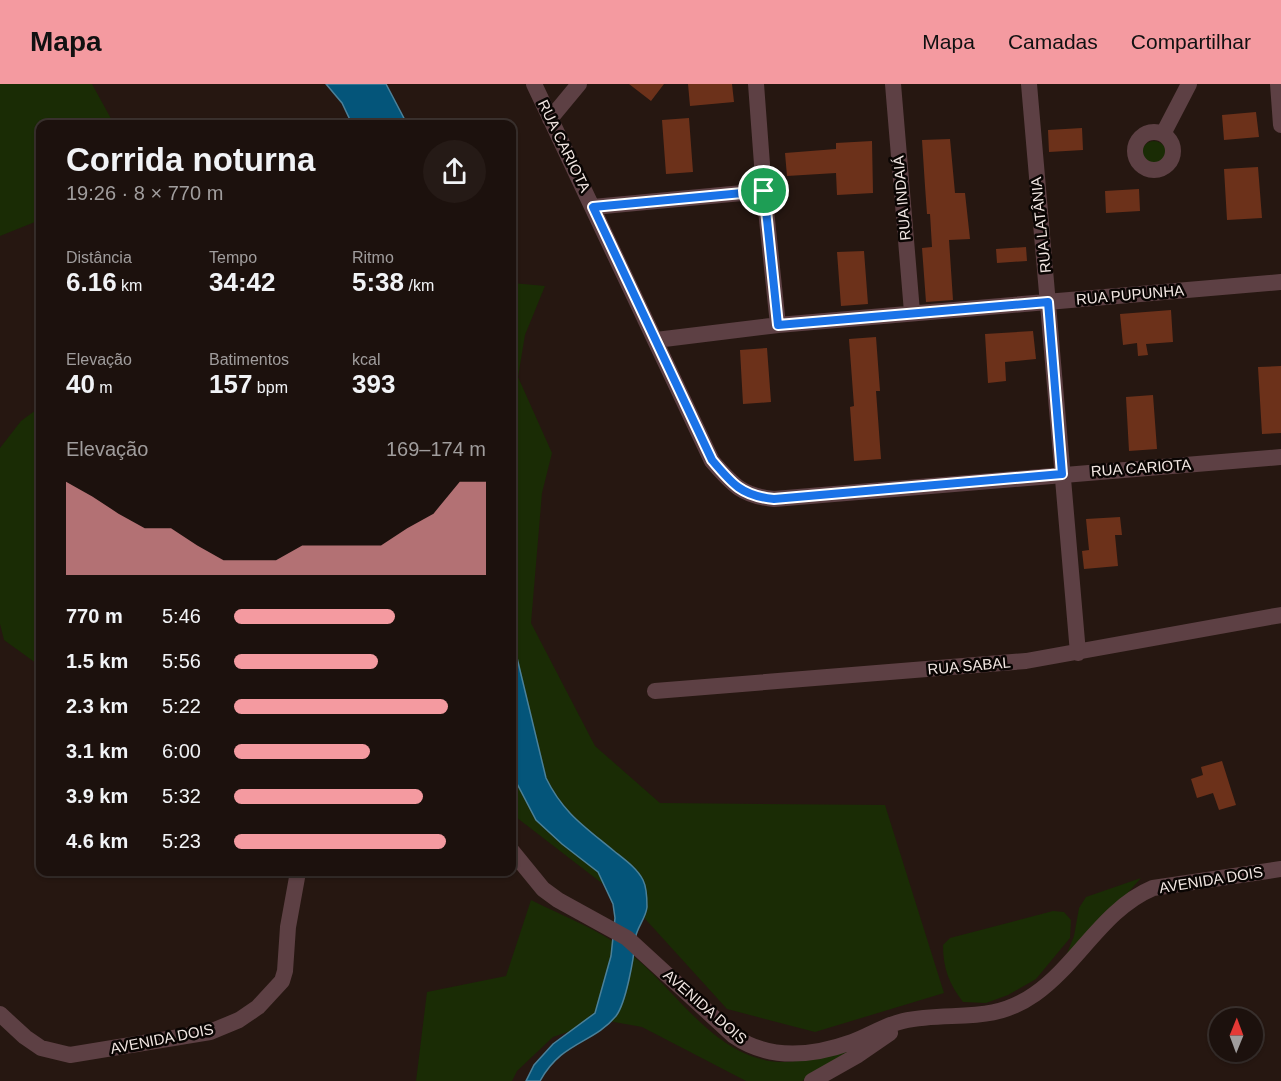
<!DOCTYPE html>
<html lang="pt">
<meta charset="utf-8">
<style>
body{margin:0;font-family:Helvetica,sans-serif;background:#251a16;color:#f1f3f6;height:100vh;display:flex;flex-direction:column;font-size:22px;white-space:nowrap}
*{box-sizing:border-box;margin:0}
p{font-size:20px;color:#a09d9d}
.icon{flex:none;width:33px;height:33px;fill:none;stroke:currentColor;stroke-width:2;stroke-linecap:round;stroke-linejoin:round}
.map{position:relative;flex:1;overflow:hidden}
.sheet{position:absolute;left:36px;top:36px;width:480px;height:756px;display:flex;flex-direction:column;background:#1c110d;border-radius:12px;box-shadow:0 2px 4px #0004,0 0 0 2px #3a312e}
.sheet>*{flex:none}
.needle{width:39px;rotate:1deg}
.fabs{position:absolute;left:1209px;top:924px;display:grid;gap:12px}
.fabs a{display:grid;place-items:center;width:54px;height:54px;border-radius:50%;background:#1c110d;box-shadow:0 2px 4px #0004,0 0 0 2px #3a312e;font-size:30px}
.pin{position:absolute;display:grid;place-items:center;width:51px;height:51px;color:#fff;margin:-26px;border:3px solid #fff;border-radius:50%;box-shadow:0 2px 6px #0007}
.round{display:grid;place-items:center;flex:none;width:63px;height:63px;border-radius:32px;background:#251a16}
.head{display:flex;align-items:center;justify-content:space-between;height:102px;padding:0 30px}
h1{font-size:33px;font-weight:800;line-height:45px}
.metrics{display:grid;grid-template-columns:repeat(3,1fr);gap:9px;height:102px;padding:6px 30px}
.metrics div{display:grid;align-content:center}
.metrics b{font-size:26px;font-weight:800}
.metrics small{font-size:16px;font-weight:400}
.metrics p{font-size:16px}
.chart{height:168px;padding:12px 30px}
.chart p{display:flex;justify-content:space-between}
.chart svg{width:100%;height:108px;margin-top:6px;fill:#f49aa0;opacity:.7}
ul{padding:0 30px;list-style:none;font-size:20px}
li{display:grid;grid-template-columns:96px 72px 1fr;align-items:center;height:45px}
li i{height:15px;border-radius:8px;background:#f49aa0}
header{display:flex;align-items:center;gap:36px;box-sizing:border-box;height:84px;padding:0 30px;background:#f49aa0;color:#111}
header strong{font-size:28px}
nav{display:flex;gap:33px;margin-inline-start:auto;font-size:21px}
.map>svg:first-child{display:block}
</style>
<header>
<strong>Mapa</strong>
<nav><a>Mapa</a><a>Camadas</a><a>Compartilhar</a></nav>
</header>
<div class="map">
<svg width="1281" height="997" viewBox="0 0 1281 997">
<rect width="100%" height="100%" fill="#261711"/>
<path fill="#1a2c05" d="M0 0H92L114 40H40V136L0 152Z
M1142 69a12 12 0 1 1 24 0a12 12 0 1 1-24 0Z
M512 199 545 202 525 251 518 293 552 369 542 409 531 539 595 662 660 719 885 721 944 909 815 948 727 925 638 827 512 730Z
M40 323V582L4 556 0 540V364L21 337Z
M1141 794 1061 884 1074 852 1079 824 1086 813Z
M531 816C563 832 600 846 628 868 676 904 714 975 780 978 813 979 855 959 886 949L802 997H746L642 943 603 936 553 953 517 987 512 997H416L427 908 506 892Z
M1053 827 1064 828 1071 836 1070 854 1036 895 1008 911 986 919 963 918C949 900 943 884 943 861L950 854Z"/>
<path fill="#04557a" stroke="#4b8099" stroke-width="1.5" d="M326 0H386L407 40H352L342 19Z
M512 553 546 694C563 729 585 743 614 767 624 775 637 784 643 796 646 802 647 816 647 823 646 835 635 845 635 857 634 874 626 919 616 932 593 960 562 957 540 997H526L534 981 553 960 595 929 611 872 615 834 613 820 598 788 562 760 536 736 512 690Z"/>
<path fill="#6c311a" d="M629 0H664L651 17Z
M688 0H732L734 18 690 22Z
M1256 28 1259 53 1224 56 1222 31Z
M689 34 693 88 666 90 662 36Z
M1082 44 1083 66 1049 68 1048 46Z
M950 55 955 109H965L970 155 949 156 953 216 926 218 922 164 932 163 930 130H927L925 102 922 56Z
M872 57 873 109 837 111 836 89 787 92 785 69 836 65V59Z
M1258 83 1262 134 1227 136 1224 85Z
M1139 105 1140 127 1106 129 1105 107Z
M1026 163 1027 177 997 179 996 165Z
M864 167 868 220 841 222 837 168Z
M1171 226 1173 258 1146 260 1148 271 1138 272 1137 259 1123 261 1120 230Z
M1033 247 1036 275 1005 278 1006 297 988 299 985 250Z
M876 253 880 307H876L881 375 854 377 850 323 854 322 849 255Z
M767 264 771 318 743 320 740 266Z
M1281 282V349L1262 350 1258 283Z
M1153 311 1157 365 1129 367 1126 313Z
M1120 433 1122 451H1115L1118 482 1084 485 1082 467 1089 466 1086 435Z
M1222 677 1236 721 1219 726 1213 709 1197 714 1191 695 1203 691 1201 683Z"/>
<g fill="none" stroke-linecap="round" stroke-linejoin="round">
<path stroke="#5d4044" stroke-width="16" d="M534 0 712 377C732 400 742 412 774 415L1281 373
M756 0 764 107 778 241
M893 0 912 228
M1029 0 1078 569
M1278 0 1281 41
M550 35 579 0
M1135 67a19 19 0 1 1 38 0a19 19 0 1 1-38 0Z
M1163 50 1189 0
M593 123 764 107
M656 256 778 241 1281 198
M655 607 1026 577 1281 531
M512 767 543 805 558 816 627 854 734 952C770 977 813 972 852 958 869 952 885 941 903 937 951 926 990 942 1035 910 1078 880 1103 825 1153 804L1281 785
M0 930 25 953 41 964 70 971 210 948 239 936 258 923 282 897 285 887 288 843 298 788
M812 997 858 971 890 949"/>
</g>
<g fill="none" stroke-linecap="round" stroke-linejoin="round">
<g stroke="#fff" stroke-width="12">
<path id="route" d="M764 107 778 241 1048 218 1062 390 774 415C742 412 732 400 712 376L593 123Z"/>
</g>
<use href="#route" stroke="#1a73e8" stroke-width="8"/>
</g>
<g text-anchor="middle" stroke-width="5" stroke-linejoin="round" paint-order="stroke">
<g font-size="15" fill="#f1e6e2" stroke="#0a0503">
<text transform="translate(564 62) rotate(64)" y="5">RUA CARIOTA</text>
<text transform="translate(902 114) rotate(-95)" y="5">RUA INDAIÁ</text>
<text transform="translate(1041 141) rotate(-96)" y="5">RUA LATÂNIA</text>
<text transform="translate(1130 211) rotate(-5)" y="5">RUA PUPUNHA</text>
<text transform="translate(1141 384) rotate(-4)" y="5">RUA CARIOTA</text>
<text transform="translate(969 582) rotate(-5)" y="5">RUA SABAL</text>
<text transform="translate(1211 796) rotate(-9)" y="5">AVENIDA DOIS</text>
<text transform="translate(705 923) rotate(41)" y="5">AVENIDA DOIS</text>
<text transform="translate(162 955) rotate(-11)" y="5">AVENIDA DOIS</text>
</g>
</g>
</svg>
<div class="fabs">
<a><svg class="needle" viewBox="-14 -14 28 28"><path d="M0-13l5 13h-10z" fill="#e53935"/><path d="M0 13l5-13h-10z" fill="#a09d9d"/></svg></a>
</div>
<div class="pin" style="left:764px;top:107px;background:#1e9e55"><svg class="icon" aria-label="arrive" viewBox="0 0 24 24"><path d="M6 21V4h12l-3 4 3 4H6"/></svg></div>
<section class="sheet">
<div class="head"><div><h1>Corrida noturna</h1><p>19:26 · 8 × 770 m</p></div><a class="round"><svg class="icon" aria-label="share" viewBox="0 0 24 24"><path d="M12 15V3M7 8l5-5 5 5M5 13v7h14v-7"/></svg></a></div>
<div class="metrics">
<div><p>Distância</p><b>6.16<small> km</small></b></div>
<div><p>Tempo</p><b>34:42</b></div>
<div><p>Ritmo</p><b>5:38<small> /km</small></b></div>
</div>
<div class="metrics">
<div><p>Elevação</p><b>40<small> m</small></b></div>
<div><p>Batimentos</p><b>157<small> bpm</small></b></div>
<div><p>kcal</p><b>393</b></div>
</div>
<div class="chart"><p><span>Elevação</span>169–174 m</p>
<svg viewBox="0 0 160 44" preserveAspectRatio="none"><path d="M0 44V6L10 12L20 19L30 25L40 25L50 32L60 38L70 38L80 38L90 32L100 32L110 32L120 32L130 25L140 19L150 6L160 6V44z"/></svg>
</div>
<ul>
<li><b>770 m</b>5:46<i style="width:64%"></i></li>
<li><b>1.5 km</b>5:56<i style="width:57%"></i></li>
<li><b>2.3 km</b>5:22<i style="width:85%"></i></li>
<li><b>3.1 km</b>6:00<i style="width:54%"></i></li>
<li><b>3.9 km</b>5:32<i style="width:75%"></i></li>
<li><b>4.6 km</b>5:23<i style="width:84%"></i></li>
</ul>
</section>
</div>
